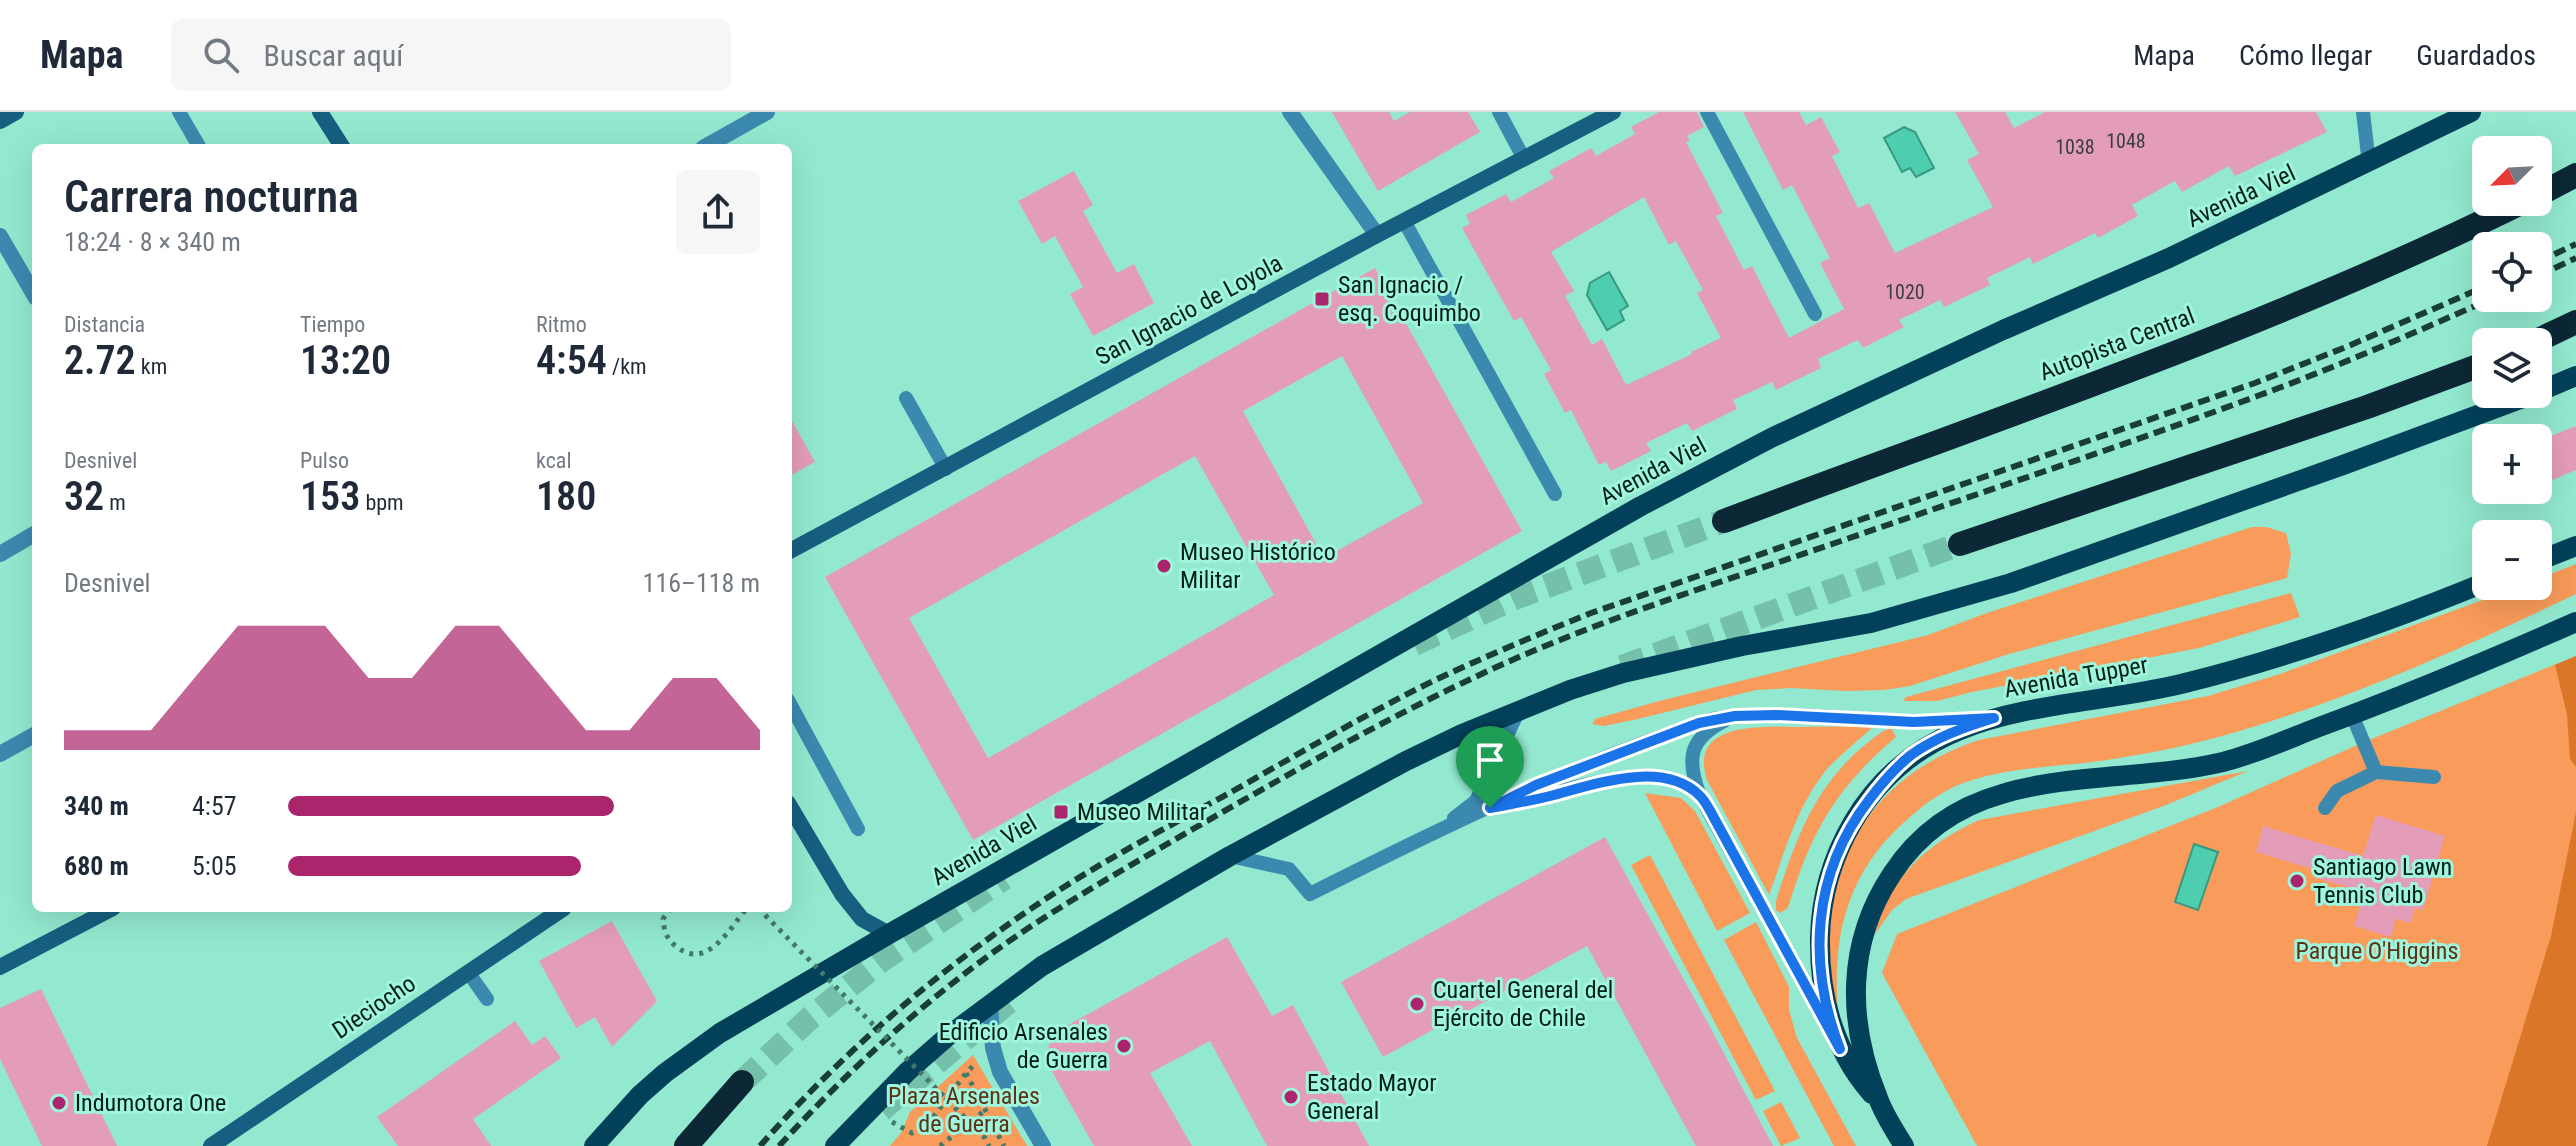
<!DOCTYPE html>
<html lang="es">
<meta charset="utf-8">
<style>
body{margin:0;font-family:"Roboto Condensed",sans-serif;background:#f6f6f7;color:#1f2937;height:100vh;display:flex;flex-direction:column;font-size:30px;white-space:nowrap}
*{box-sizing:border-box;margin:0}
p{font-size:26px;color:#747a83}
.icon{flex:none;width:44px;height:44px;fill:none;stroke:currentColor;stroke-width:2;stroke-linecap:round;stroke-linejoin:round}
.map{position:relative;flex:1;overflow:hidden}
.details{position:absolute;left:32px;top:32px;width:760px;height:768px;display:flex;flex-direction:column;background:#fff;border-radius:12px;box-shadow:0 8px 32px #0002}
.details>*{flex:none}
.needle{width:52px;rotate:246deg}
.controls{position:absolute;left:2472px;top:24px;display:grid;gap:16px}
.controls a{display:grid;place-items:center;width:80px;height:80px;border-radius:12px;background:#fff;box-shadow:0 8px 32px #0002;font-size:40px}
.pin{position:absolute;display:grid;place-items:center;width:68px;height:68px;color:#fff;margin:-82px -34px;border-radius:50% 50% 50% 0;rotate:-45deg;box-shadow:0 0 8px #0007}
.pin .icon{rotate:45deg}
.round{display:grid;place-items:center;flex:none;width:84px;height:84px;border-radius:12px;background:#f6f6f7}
.headline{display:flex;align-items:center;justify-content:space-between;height:136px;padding:0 32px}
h1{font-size:44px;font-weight:600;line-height:60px}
.figures{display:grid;grid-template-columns:repeat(3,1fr);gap:12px;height:136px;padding:8px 32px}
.figures div{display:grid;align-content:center}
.figures b{font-size:40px;font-weight:600}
.figures small{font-size:22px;font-weight:400}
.figures p{font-size:22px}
.chart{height:224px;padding:16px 32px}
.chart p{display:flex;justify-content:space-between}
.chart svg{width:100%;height:144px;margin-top:8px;fill:#ab256c;opacity:.7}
ul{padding:0 32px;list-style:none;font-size:26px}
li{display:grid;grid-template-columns:128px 96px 1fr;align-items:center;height:60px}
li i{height:20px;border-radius:10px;background:#ab256c}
header{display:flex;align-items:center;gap:48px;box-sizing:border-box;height:112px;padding:0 40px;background:#fff;border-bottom:2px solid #e0e1e3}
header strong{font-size:38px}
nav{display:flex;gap:44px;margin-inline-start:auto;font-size:28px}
.search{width:560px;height:72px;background:#f6f6f7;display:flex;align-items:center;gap:20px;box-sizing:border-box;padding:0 28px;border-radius:12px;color:#747a83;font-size:30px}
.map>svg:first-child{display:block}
</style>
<header>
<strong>Mapa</strong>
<div class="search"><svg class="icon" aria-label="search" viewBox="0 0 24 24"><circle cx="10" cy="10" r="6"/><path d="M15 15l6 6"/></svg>Buscar aquí</div>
<nav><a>Mapa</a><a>Cómo llegar</a><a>Guardados</a></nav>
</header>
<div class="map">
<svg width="2576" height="1034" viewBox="0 0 2576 1034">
<rect width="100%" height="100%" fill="#92e9cf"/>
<path fill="#f89b5b" d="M2252 415H2266L2286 421 2291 442 2287 466 2009 542 1910 574 1884 578 1845 579 1791 576 1756 578 1638 607 1604 614 1592 612 1595 607 1663 588 1928 523 1984 502Z
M2576 452V482C2463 536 2343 590 2222 624 2179 636 2136 644 2092 650 2050 655 2006 656 1966 670 1945 677 1926 691 1910 705 1847 758 1830 826 1839 906 1827 879 1830 863 1829 834 1828 734 1884 659 1979 628L2208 584 2280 562 2521 474H2538V467Z
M2291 481 2300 505 2199 536 1972 580 1937 589H1903L1906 585Z
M2576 544V1034H1977L1882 861 1897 822 2218 695 2364 630Z
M1874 614C1859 628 1841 642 1827 657 1797 694 1785 739 1769 783L1707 668C1688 609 1763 615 1799 615 1824 615 1849 614 1874 614Z
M1891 616 1896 625C1835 677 1811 720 1788 796L1780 801 1776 798V789C1794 732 1813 678 1860 637 1870 629 1879 620 1891 616Z
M2248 659 2166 693 1906 787 1892 798 1875 822C1890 764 1927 732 1979 708Z
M1645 681 1681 686 1695 699 1750 801 1717 819Z
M1650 743 1775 979 1756 988 1631 753Z
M1756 810 1789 875V898L1797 926 1856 1034H1834L1724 828Z
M973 943 1027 1034H890L901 1021 910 1000Z
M1781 990 1800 1026 1781 1034 1763 999Z"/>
<path fill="#da7627" d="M2576 544V655L2570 647 2567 602 2555 553Z
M2576 700V1034H2487L2551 824Z"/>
<path fill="#4eceae" stroke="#389981" stroke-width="2" d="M1904 15 1915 20 1934 56 1916 65 1910 56 1902 60 1884 26Z
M1609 160 1628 194 1620 199 1624 208 1607 218 1587 183 1590 171Z
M2194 732 2218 740 2198 798 2175 790Z"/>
<path fill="#e49db9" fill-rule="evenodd" d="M1332 0H1389L1394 9 1410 0H1468L1480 20 1378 79Z
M1659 0H1697L1704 15 1687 24 1690 29 1686 30 1723 101 1716 104 1744 158 1752 154 1789 226 1844 197 1820 151 1830 146 1792 73 1783 78 1743 0H1799L1806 13 1821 5 1840 40 1832 44 1858 96 1869 91 1895 141 1993 95 1967 48 1979 42 1955 0H2005L2014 16 2045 0H2316L2327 20 2235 64 2229 54 2182 80 2175 69 2132 93 2138 104 2098 126 2095 121 2033 152 2030 145 1987 166 1990 173 1944 195 1940 188 1899 208 1904 215 1863 236 1858 228 1818 247 1821 256 1776 278 1772 270 1733 288 1737 297 1692 319 1687 311 1646 331 1651 339 1611 359 1606 350 1599 353 1571 298 1565 301 1544 262 1551 258 1521 205 1514 209 1462 116 1470 112 1466 103 1506 82 1511 90 1554 66 1549 59 1591 36 1596 44 1635 22 1631 15ZM1644 85 1669 133 1676 129 1703 178 1697 181 1721 226 1691 240 1692 242 1626 273 1602 227 1592 233 1565 184 1574 179 1551 140Z
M1074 59 1093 93 1083 99 1117 161 1134 152 1154 191 1093 224 1070 182 1083 175 1055 124 1042 132 1018 89Z
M1375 156 1522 419 973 728 825 465ZM1342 244 1423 391 1324 446 1243 299ZM1195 344 1274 483 988 646 909 506Z
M788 302 815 350 788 365Z
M2576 314V358L2538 374V329Z
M2376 703 2445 724 2423 798 2415 796 2411 811 2396 807 2391 825 2354 814 2364 780 2313 765 2316 758 2256 740 2263 714 2363 744Z
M1605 725 1709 913 1773 1034H1696L1587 834 1383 945 1341 870Z
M612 809 657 889 612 935 595 905 576 916 539 849Z
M1227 825 1272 904 1293 893 1369 1034H1267L1210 929 1150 961 1192 1034H1094L1045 947 1052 922Z
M41 877 117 1034H42L0 947V896Z
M515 909 532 933 545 924 561 946 473 1007 491 1034H398L377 1005Z"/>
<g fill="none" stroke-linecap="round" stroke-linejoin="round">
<path stroke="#75c0aa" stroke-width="24" stroke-dasharray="24 12" stroke-linecap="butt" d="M1414 532 1517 485 1724 409
M1622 555 1960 432
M742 970 811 905 882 848 1004 766
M881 998 1008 890"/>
<path stroke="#447a6a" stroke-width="5" stroke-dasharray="4 6" stroke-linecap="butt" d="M671 796 663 807C664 819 667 828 677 835 707 859 730 816 747 796
M966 961 1004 1034
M892 1010 912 1021 928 1012 966 961 975 952
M940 1034 984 999"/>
<path stroke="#3c89af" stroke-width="14" d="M179 0 200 36
M1499 0 1524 47
M1707 0 1815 202
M2363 0 2369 52
M1404 109 1555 382
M906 286 946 357
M788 588 858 717
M1724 609C1687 628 1687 649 1700 684L1825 908
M2376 660 2434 665
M1510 692C1557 682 1633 652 1679 670 1687 673 1694 679 1700 684
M2325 696 2337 679 2376 660 2352 603
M1454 706 1476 689 1519 598
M1230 744 1289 757 1310 782C1441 716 1573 651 1713 607 1778 597 1845 607 1911 610 1933 611 1956 608 1979 607
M468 860 487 887"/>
<path stroke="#3c89af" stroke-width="16" d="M1290 0 1377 123
M703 36 767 0
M0 124 36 186
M0 442 36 421
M0 642 36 622
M990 892 993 936 1000 960 1043 1034"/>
<path stroke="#165f80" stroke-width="16" d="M320 0 343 36
M0 9 16 0
M788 440 1377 123 1613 0
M788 691 842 782 862 807 889 822
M0 855 113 796
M211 1034 564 796"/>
<path stroke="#03415b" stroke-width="20" d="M2538 280 2576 264
M2538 449 2576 434
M1872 982C1833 938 1819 884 1820 825 1821 783 1832 746 1853 710 1926 586 2059 601 2181 572 2286 546 2386 511 2486 470
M594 1034 640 983 665 961 720 921 889 822 1641 394 1773 325 2003 218 2169 146 2471 0
M835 1034 908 959 948 924 1042 854 1230 744 1406 649 1462 622 1570 578 1623 561 1742 534 1871 511 2011 471 2343 353 2534 282
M1904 1034C1895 1019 1884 1003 1878 986 1847 910 1846 831 1892 762 1918 722 1956 695 2002 682 2071 661 2151 667 2223 650 2255 642 2288 627 2319 615 2406 583 2492 547 2576 510"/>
<path stroke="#0c2836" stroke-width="24" d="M2538 83 2576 63
M2534 230 2576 210
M1724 409C1992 308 2266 217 2523 90
M1960 432 2367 295 2486 251
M686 1034 742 970"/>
<path stroke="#193e34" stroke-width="6" stroke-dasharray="12 6" stroke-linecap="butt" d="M2538 150 2576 132
M2538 164 2576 146
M760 1034C842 941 935 861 1038 792 1100 750 1168 715 1233 679 1300 641 1366 602 1435 568 1486 544 1539 522 1591 501L2255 271 2346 235 2486 174
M779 1034C845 962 916 896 995 839 1058 794 1126 756 1193 717 1294 659 1395 601 1501 553 1610 504 1725 469 1838 430 1979 381 2120 335 2260 283 2339 254 2416 220 2493 186"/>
<path stroke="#447a6a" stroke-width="5" stroke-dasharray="4 6" stroke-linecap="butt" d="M758 796 985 1026 989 1034"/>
</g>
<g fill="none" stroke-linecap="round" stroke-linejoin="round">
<g stroke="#fff" stroke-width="16">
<path id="route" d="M1776 603 1914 610 1994 606C1965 615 1936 625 1911 643 1895 656 1881 672 1869 688 1812 762 1807 852 1840 937L1713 704C1709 697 1705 688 1699 683 1662 647 1593 673 1550 684 1531 689 1510 692 1490 696L1536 673 1699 611 1735 604Z"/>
</g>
<use href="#route" stroke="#1a73e8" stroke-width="10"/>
</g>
<g fill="#ab256c" stroke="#9ff6dc" stroke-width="3">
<rect x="1314" y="179" width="16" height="16" rx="4"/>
<circle cx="1164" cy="454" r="8"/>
<rect x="1053" y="692" width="16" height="16" rx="4"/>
<circle cx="2297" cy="769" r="8"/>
<circle cx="1417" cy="892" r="8"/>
<circle cx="1124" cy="934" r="8"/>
<circle cx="1291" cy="985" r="8"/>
<circle cx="59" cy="991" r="8"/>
</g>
<g text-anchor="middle" stroke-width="6" stroke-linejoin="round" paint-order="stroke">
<g font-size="20" fill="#3b3e40">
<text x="2126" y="36">1048</text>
<text x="2075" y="42">1038</text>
<text x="1905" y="187">1020</text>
</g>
<g font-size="24" fill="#031e17" stroke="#9ff6dc">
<text transform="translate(2241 84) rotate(-25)" y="8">Avenida Viel</text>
<text transform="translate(1189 198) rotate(-28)" y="8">San Ignacio de Loyola</text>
<text transform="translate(2117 232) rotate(-21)" y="8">Autopista Central</text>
<text transform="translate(1653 359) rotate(-28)" y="8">Avenida Viel</text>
<text transform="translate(2076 565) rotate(-10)" y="8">Avenida Tupper</text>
<text transform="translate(984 738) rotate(-30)" y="8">Avenida Viel</text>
<text transform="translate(374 895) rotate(-34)" y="8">Dieciocho</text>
</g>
<g font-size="24" fill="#031e17" stroke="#9ff6dc" text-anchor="start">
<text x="1338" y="181">San Ignacio /<tspan x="1338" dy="28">esq. Coquimbo</tspan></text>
<text x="1180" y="448">Museo Histórico<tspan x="1180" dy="28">Militar</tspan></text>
<text x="1077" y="708">Museo Militar</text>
<text x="2313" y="763">Santiago Lawn<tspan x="2313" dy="28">Tennis Club</tspan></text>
<text x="1433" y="886">Cuartel General del<tspan x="1433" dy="28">Ejército de Chile</tspan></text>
<text x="1108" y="928" text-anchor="end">Edificio Arsenales<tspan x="1108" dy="28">de Guerra</tspan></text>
<text x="1307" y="979">Estado Mayor<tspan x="1307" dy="28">General</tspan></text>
<text x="75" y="999">Indumotora One</text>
</g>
<g font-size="24" fill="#5d3316" stroke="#9ff6dc">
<text x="2377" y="847">Parque O'Higgins</text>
<text x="964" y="992">Plaza Arsenales<tspan x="964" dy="28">de Guerra</tspan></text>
</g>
</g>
</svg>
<div class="controls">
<a><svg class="needle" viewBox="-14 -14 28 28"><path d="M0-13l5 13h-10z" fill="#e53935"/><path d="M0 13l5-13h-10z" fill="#747a83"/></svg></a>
<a><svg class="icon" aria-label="locate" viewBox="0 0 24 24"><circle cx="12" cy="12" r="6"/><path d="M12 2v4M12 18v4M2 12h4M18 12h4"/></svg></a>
<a><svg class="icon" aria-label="layers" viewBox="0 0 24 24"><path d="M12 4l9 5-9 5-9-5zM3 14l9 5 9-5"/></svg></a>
<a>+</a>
<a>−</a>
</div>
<div class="pin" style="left:1490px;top:696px;background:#1e9e55"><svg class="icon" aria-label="arrive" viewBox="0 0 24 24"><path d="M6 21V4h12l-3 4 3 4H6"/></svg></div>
<section class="details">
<div class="headline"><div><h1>Carrera nocturna</h1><p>18:24 · 8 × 340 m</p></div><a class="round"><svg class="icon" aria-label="share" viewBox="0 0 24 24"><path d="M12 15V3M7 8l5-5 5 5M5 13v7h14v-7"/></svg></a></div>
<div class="figures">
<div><p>Distancia</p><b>2.72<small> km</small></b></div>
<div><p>Tiempo</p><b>13:20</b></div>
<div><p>Ritmo</p><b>4:54<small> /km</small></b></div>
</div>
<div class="figures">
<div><p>Desnivel</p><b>32<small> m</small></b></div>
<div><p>Pulso</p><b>153<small> bpm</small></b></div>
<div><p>kcal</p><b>180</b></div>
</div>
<div class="chart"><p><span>Desnivel</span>116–118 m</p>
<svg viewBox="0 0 160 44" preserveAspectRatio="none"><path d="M0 44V38L10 38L20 38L30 22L40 6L50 6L60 6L70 22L80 22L90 6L100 6L110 22L120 38L130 38L140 22L150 22L160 38V44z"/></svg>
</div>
<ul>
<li><b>340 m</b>4:57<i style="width:69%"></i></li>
<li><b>680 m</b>5:05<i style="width:62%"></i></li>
</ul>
</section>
</div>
